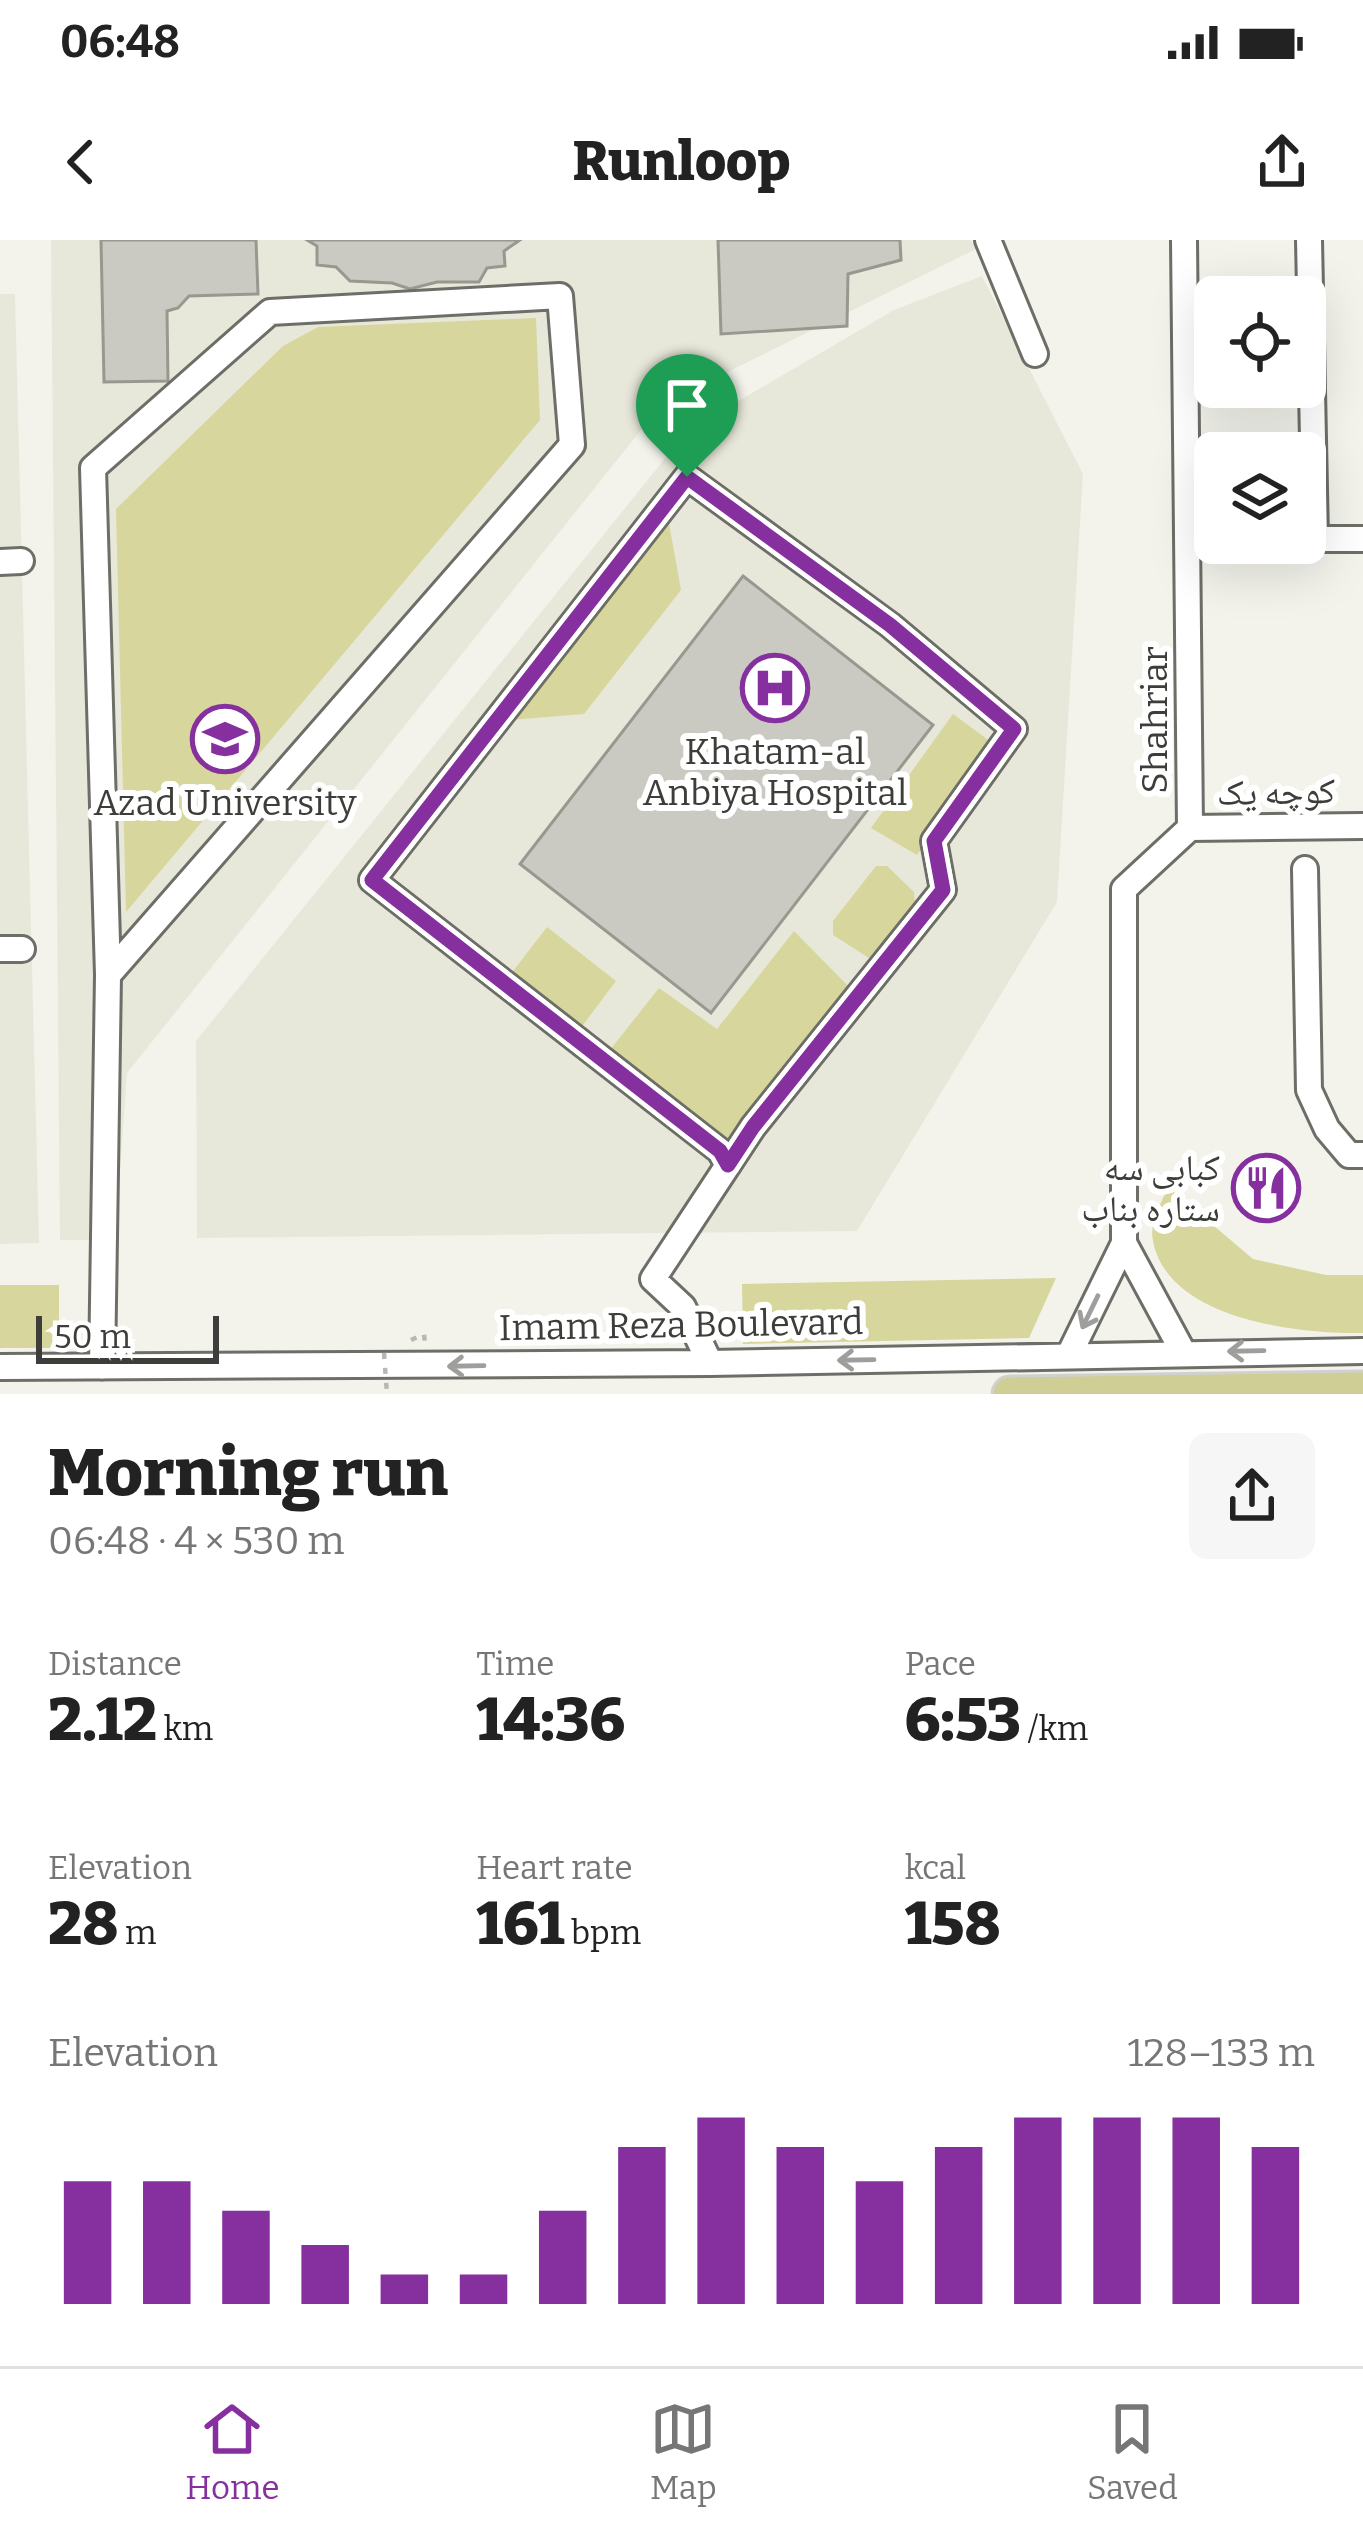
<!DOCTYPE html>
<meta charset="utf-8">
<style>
body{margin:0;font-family:Bitter,"Noto Naskh Arabic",serif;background:#f6f6f6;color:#222;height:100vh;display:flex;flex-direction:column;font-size:45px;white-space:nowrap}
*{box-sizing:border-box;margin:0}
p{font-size:39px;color:#767676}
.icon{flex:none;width:66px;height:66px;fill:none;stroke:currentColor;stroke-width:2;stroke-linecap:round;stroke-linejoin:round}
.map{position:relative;height:1154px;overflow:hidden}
.sheet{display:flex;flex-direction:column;background:#fff;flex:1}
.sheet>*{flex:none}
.tools{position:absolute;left:1194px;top:36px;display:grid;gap:24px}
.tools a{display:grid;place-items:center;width:132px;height:132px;border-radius:18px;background:#fff;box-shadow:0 12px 48px #0002;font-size:60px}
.scale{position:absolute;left:36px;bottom:30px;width:183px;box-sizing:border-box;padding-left:12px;border:6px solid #3d3d3a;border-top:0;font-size:33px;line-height:42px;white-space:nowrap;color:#3d3d3a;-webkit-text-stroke:9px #fff;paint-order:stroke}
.pin{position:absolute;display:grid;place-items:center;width:102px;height:102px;color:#fff;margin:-123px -51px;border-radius:50% 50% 50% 0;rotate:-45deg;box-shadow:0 0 12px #0007}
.pin .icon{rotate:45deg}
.round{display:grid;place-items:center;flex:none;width:126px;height:126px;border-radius:18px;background:#f6f6f6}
.overview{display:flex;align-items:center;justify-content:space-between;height:204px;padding:0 48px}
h1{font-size:66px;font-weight:800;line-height:90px}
.figures{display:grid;grid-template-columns:repeat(3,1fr);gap:18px;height:204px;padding:12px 48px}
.figures div{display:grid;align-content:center}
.figures b{font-size:60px;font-weight:800}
.figures small{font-size:33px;font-weight:400}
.figures p{font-size:33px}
.chart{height:336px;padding:24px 48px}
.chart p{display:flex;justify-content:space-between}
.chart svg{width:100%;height:216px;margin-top:12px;stroke:#85309e;stroke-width:6}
.status{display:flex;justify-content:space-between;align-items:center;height:84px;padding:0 60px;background:#fff;direction:ltr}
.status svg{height:33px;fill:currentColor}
header{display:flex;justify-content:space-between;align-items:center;height:156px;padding:0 48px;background:#fff;font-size:54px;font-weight:800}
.dock{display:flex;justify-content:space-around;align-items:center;height:168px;border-top:3px solid #e0e0e0;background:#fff;font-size:33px;color:#767676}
.dock a{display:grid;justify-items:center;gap:6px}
.dock .current{color:#85309e}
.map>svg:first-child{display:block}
</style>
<div class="status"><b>06:48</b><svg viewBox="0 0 49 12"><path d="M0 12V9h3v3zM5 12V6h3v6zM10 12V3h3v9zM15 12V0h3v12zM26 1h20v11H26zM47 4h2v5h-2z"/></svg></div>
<header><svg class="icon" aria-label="back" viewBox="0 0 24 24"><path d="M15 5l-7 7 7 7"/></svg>Runloop<svg class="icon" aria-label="share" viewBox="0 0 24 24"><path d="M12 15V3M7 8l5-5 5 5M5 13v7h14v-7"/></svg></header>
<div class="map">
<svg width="1363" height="1154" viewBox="0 0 1363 1154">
<rect width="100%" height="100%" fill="#f3f3ec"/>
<path fill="#e8e8da" d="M51 0H971L976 9 661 165 127 833 115 1000H60Z
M982 36 1083 234 1057 662 857 991 197 998 196 801 687 191 894 70Z
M0 54H15L39 1003 0 1004Z"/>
<path fill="#d7d69c" d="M536 78 540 180 126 672 116 269 283 106 318 87Z
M668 278 681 350 584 474 510 480Z
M953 474 995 505 917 615 871 588Z
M876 626H887L914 652 915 666 869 718 833 695V681Z
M547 687 616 741 580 789 510 735Z
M794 691 851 749 720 911 602 820 659 748 717 789Z
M1168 947 1253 1019 1326 1035H1363V1093C1299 1094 1168 1080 1153 1001 1149 983 1161 964 1168 947Z
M1056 1038 1029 1098 743 1104 742 1044Z
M0 1045H59V1108H0Z"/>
<path fill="#cacac3" stroke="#989891" stroke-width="3" d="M101 0H256L258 54 189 56 178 68 167 71 168 141 104 142Z
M307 0H520L504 11 505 26 487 28 479 42H437L410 49 392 43 350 41 336 27 317 25V6Z
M718 0H900L901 20 848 34 847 86 721 94Z
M743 336 933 485 711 773 520 624Z"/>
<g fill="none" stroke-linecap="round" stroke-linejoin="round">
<g stroke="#6d6e67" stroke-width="30">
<path id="minor" d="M988 0 1035 114
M1309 0 1315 299
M1305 299H1363
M0 322 21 321
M1190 588 1363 586
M1305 629 1309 850 1327 889 1349 915H1363
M0 709H22
M1124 1003V649L1190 588 1184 0
M1069 1115 1124 1003 1183 1112
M710 1123 683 1067 653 1039 753 887 943 650 934 601 1014 489 890 385 687 237 372 640 720 911 728 925
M0 1127 710 1123 1363 1111
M102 1127 108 735 572 205 560 56 270 72 93 228 108 735"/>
</g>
<g stroke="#d0d0d0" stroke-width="39">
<path id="major" d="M1010 1154 1363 1149"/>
</g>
<path stroke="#b8b8b2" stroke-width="4.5" stroke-dasharray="6 9" stroke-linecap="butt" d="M411 1100 424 1094 425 1104"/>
<use href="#minor" stroke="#fff" stroke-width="24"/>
<use href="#major" stroke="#cfce94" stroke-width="33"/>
<path stroke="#b8b8b2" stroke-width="4.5" stroke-dasharray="6 9" stroke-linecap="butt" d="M384 1113 387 1154"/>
</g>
<defs><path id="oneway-shaft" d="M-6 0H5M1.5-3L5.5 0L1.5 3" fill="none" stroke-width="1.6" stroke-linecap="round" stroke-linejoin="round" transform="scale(3)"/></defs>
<g stroke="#9e9e9c">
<use href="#oneway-shaft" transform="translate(1090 1072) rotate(116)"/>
<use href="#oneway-shaft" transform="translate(1246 1111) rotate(179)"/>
<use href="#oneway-shaft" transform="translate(856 1120) rotate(179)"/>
<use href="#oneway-shaft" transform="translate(466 1126) rotate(179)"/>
</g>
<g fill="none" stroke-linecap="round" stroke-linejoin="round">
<g stroke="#fff" stroke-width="24">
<path id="route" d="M687 237 890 385 1014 489 934 601 943 650 753 887 728 925 720 911 372 640Z"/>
</g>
<use href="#route" stroke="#85309e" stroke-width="15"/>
</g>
<defs>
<g id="hospital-ring" transform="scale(3.45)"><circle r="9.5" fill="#fff" stroke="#85309e" stroke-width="1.5"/><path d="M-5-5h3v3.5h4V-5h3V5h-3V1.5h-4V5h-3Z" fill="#85309e"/></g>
<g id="university-ring" transform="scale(3.45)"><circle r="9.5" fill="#fff" stroke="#85309e" stroke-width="1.5"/><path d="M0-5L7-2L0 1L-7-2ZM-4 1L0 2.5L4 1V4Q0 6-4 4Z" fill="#85309e"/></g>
<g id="restaurant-ring" transform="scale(3.45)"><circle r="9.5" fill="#fff" stroke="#85309e" stroke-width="1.5"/><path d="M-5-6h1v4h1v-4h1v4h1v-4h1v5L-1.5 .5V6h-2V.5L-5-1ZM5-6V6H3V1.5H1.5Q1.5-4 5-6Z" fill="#85309e"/></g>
</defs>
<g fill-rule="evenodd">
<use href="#hospital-ring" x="775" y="448"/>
<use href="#university-ring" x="225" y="499"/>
<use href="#restaurant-ring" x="1266" y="948"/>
</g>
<g text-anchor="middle" stroke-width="12" stroke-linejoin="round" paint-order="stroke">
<g font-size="36" fill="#3d3d3a" stroke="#fff">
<text transform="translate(1154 480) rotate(-90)" y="13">Shahriar</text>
<text transform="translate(1276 551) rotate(-1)" y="13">کوچه یک</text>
<text transform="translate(681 1084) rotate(-1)" y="13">Imam Reza Boulevard</text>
</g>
<g font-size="36" fill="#3d3d3a" stroke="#fff">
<text x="775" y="524">Khatam-al<tspan x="775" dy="41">Anbiya Hospital</tspan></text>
<text x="225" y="575">Azad University</text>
<text x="1220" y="940" text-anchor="end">کبابی سه<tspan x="1220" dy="41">ستاره بناب</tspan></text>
</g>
</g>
</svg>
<div class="tools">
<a><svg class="icon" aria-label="locate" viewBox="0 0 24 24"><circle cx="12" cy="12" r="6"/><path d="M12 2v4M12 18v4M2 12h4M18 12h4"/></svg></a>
<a><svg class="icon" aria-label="layers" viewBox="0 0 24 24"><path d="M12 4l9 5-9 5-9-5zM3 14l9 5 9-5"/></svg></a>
</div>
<div class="scale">50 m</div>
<div class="pin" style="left:687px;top:237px;background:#1e9e55"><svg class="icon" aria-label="arrive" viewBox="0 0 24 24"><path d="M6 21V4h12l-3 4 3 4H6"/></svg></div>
</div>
<section class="sheet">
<div class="overview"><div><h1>Morning run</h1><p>06:48 · 4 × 530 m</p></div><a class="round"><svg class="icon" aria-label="share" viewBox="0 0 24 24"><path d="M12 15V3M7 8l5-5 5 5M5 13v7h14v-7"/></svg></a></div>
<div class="figures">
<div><p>Distance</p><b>2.12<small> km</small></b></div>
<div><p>Time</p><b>14:36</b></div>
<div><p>Pace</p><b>6:53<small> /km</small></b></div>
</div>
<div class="figures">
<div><p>Elevation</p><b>28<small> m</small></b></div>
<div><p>Heart rate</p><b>161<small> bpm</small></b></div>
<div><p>kcal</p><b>158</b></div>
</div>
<div class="chart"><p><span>Elevation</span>128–133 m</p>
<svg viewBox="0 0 160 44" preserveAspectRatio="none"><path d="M5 44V19M15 44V19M25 44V25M35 44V32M45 44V38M55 44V38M65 44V25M75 44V12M85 44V6M95 44V12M105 44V19M115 44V12M125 44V6M135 44V6M145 44V6M155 44V12"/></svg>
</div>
</section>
<nav class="dock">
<a class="current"><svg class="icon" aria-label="home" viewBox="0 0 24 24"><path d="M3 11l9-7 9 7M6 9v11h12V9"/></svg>Home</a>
<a><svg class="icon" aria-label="map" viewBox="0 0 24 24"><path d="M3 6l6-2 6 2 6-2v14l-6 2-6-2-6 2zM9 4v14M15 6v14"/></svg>Map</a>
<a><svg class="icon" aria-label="saved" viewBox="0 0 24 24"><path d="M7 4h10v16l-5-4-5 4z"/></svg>Saved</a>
</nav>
